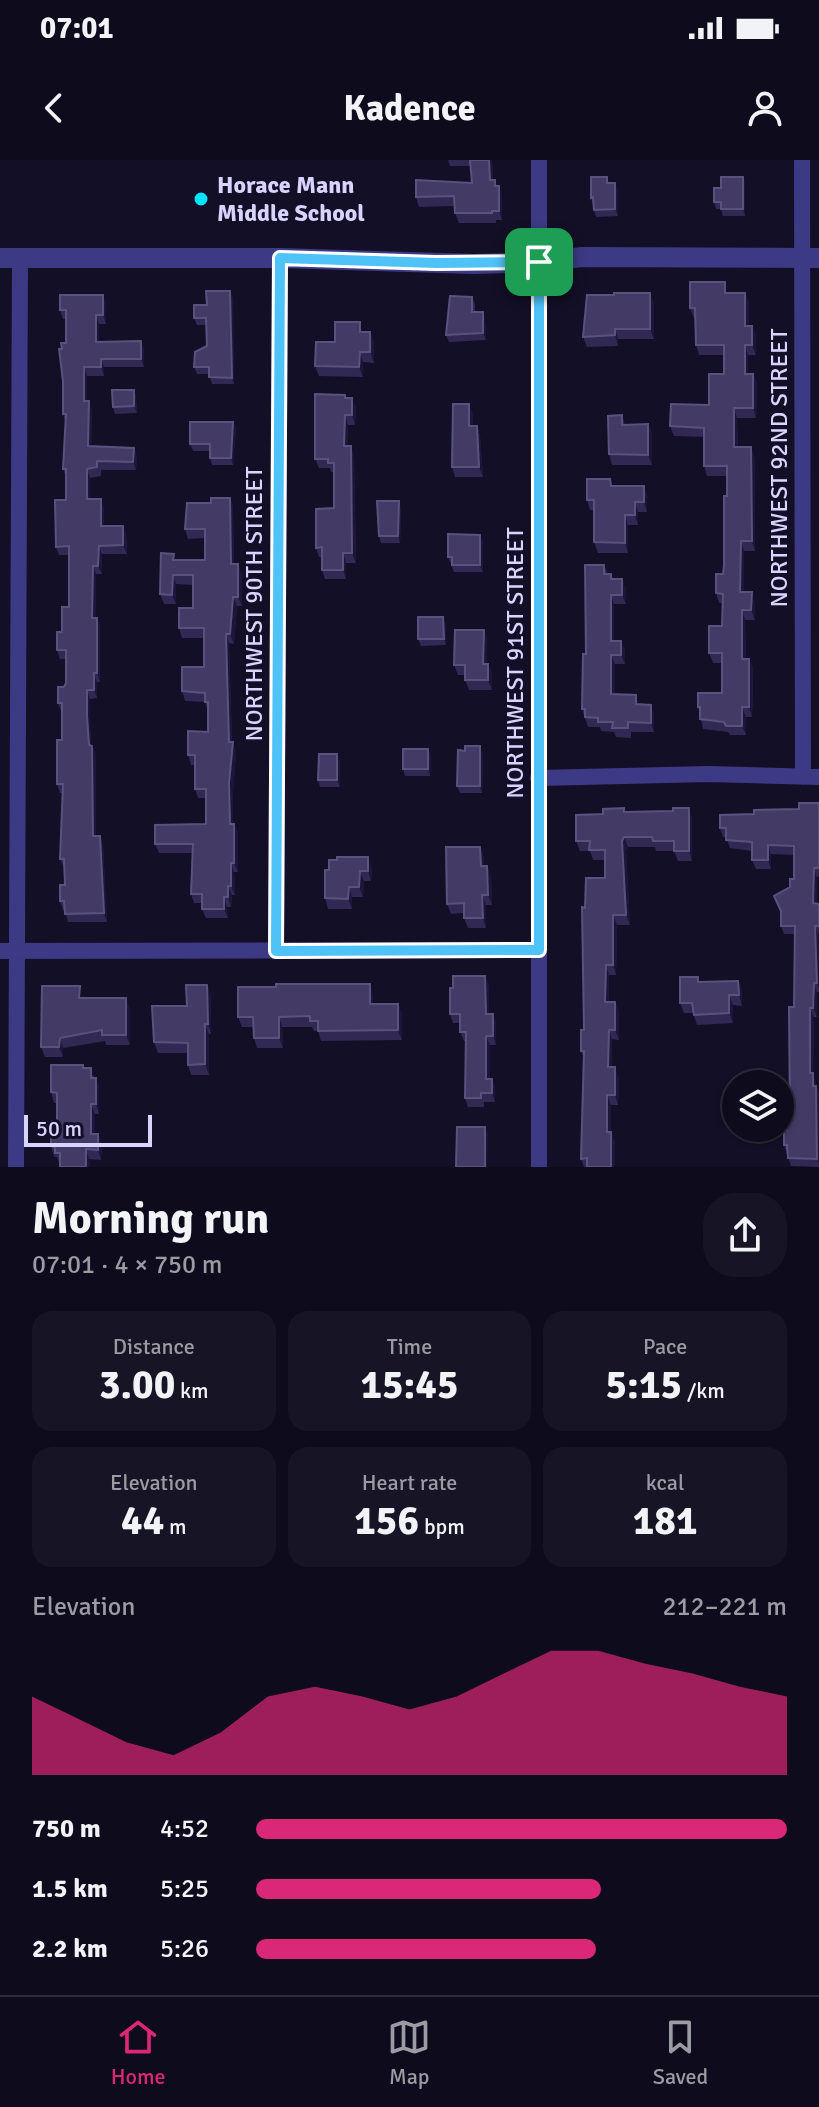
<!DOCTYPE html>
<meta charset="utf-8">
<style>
body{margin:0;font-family:Signika,sans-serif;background:#171425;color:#f1f3f6;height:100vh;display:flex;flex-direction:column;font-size:30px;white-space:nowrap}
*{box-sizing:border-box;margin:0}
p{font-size:26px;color:#9b9ba3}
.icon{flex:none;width:44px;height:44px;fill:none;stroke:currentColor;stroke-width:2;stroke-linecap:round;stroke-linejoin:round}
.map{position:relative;height:1007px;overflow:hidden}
.details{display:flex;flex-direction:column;background:#0e0b1c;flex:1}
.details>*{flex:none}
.controls{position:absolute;left:722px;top:910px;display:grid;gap:16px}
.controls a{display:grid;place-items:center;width:72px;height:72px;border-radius:50%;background:#0e0b1c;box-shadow:0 2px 6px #0004,0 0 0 2px #2e2b3b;font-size:40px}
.scale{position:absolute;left:24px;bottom:20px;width:128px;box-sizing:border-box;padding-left:8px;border:4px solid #d9d4ff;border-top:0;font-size:22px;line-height:28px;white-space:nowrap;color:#d9d4ff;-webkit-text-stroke:6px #130f26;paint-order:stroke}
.pin{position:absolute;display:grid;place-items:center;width:68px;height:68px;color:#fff;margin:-34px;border-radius:16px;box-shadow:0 4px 12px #0006}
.round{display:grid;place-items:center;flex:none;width:84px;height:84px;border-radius:32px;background:#171425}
.summary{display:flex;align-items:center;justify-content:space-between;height:136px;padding:0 32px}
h1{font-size:44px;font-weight:700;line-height:60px}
.metrics{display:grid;grid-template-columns:repeat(3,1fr);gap:12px;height:136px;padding:8px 32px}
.metrics div{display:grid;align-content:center;border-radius:20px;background:#171425;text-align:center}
.metrics b{font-size:40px;font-weight:700}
.metrics small{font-size:22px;font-weight:400}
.metrics p{font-size:22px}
.chart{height:224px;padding:16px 32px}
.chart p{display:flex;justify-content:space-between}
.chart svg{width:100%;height:144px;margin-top:8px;fill:#db2777;opacity:.7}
ul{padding:0 32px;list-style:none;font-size:26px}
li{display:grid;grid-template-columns:128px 96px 1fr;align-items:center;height:60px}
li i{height:20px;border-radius:10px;background:#db2777}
.status{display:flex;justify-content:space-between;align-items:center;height:56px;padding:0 40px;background:#0e0b1c;direction:ltr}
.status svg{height:22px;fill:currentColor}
header{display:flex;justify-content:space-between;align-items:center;height:104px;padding:0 32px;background:#0e0b1c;font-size:36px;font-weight:700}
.tab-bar{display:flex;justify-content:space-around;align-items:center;height:112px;border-top:2px solid #2e2b3b;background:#0e0b1c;font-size:22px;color:#9b9ba3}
.tab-bar a{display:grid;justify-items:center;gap:4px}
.tab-bar .selected{color:#db2777}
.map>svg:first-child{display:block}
</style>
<div class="status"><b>07:01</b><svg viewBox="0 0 49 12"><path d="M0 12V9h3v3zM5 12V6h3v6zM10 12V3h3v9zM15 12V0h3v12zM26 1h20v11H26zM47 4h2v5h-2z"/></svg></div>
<header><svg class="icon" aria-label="back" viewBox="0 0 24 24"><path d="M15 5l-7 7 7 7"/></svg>Kadence<svg class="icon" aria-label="person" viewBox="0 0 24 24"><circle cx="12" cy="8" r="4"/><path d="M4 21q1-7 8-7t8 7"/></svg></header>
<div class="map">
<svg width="819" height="1007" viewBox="0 0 819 1007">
<rect width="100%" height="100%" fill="#130f26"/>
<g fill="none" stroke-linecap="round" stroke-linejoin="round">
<path stroke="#3d3a85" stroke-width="16" d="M539 0V1007
M802 0 803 617
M538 618 708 614 819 617
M0 791 539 790
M276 791 280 98
M16 1007 20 98"/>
<path stroke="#3d3a85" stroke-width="20" d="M0 98H280L474 104 539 102 582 97 819 98"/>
</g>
<path fill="#312854" d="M448 0H492L493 20H495L497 26H499L502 36V60H496V63H459L455 53 454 46 419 47 416 37 472 23 470 6H450Z
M607 17 609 23 618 30V56L596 57 591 38Z
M745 23V56H723L721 49H716L714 42 721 28Z
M729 133 749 143V166H752L756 175V195H748V214H753L757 224 756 258H737L738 287 755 297V391H744V432L755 442V460H745L746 499H749L753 509V524L752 557H746V575H730L728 572 703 569 698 547 722 533V503H713L709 493 722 466 723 443H719L716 433 723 414 727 316H707L704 306V277L674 276 670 266 709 245 724 214V195H699L696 185 695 158H694L690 148Z
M472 137 475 144V152H483L485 159 486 180 449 182 446 175Z
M233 138 234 224H212L209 214H197L194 207 207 186 206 165H197L194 158 207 145Z
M106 143V164H99V182L141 181 144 190V207H104V216H87V241L92 250 91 287 137 296 136 310H101V316L90 318V339L104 348V366H123L126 374 127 394H102V414H96V458H97L100 467V522H97V538L90 539V565L91 586 96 594V676H100L103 685 107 762H68L65 750H63L60 741 65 725 64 708 60 699 63 633H60L57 624 62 580V551H61L58 543 66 523V499H60L57 490 69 447V395H59L56 387 66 340V317L63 309 65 261 63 254 66 159H63L60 150Z
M654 143V179H618V186L587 187 583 177Z
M364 172H370L374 182V203L363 202V217L319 216 315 206 335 182Z
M134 230 136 237 137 253 115 254 113 247Z
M346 238 356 247 355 265H348L347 286 354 295 356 403H346V419H325L322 410V397H319L316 388 334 348V312H331L330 308H319L315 299Z
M469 244 473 255V266H477L480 276 483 317H455L452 307Z
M622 255 625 265 648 264 652 275V305H612L609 294Z
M233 262 236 269 233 305H212L210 298V291H193L190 284Z
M613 326H644L647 336V352H638V365H628V393H598L594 382V350H590L587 340Z
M230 338 233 347 234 404 242 414V446H237L234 484 229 483 232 582 236 592 233 632V664H234L238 673V712H234L235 735H232L231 747H227L228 758H206L202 749V743H194L191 734 192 693H159L155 684 206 664V638H198L195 629V605H191L188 595 208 572V551L205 542 185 541 182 531 204 507V478H182L179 468 193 448V425L176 424V444H164L160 434 176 400H205V378L188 379 185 369 211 343Z
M401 348 400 383H381L379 376Z
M483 381V412H454L448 397Z
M604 405 608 414 626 428V444H614V481H621L625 490V504H615V534L639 544 654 554V572H631V578L616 577 614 572 601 571 600 567H588L582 549 586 494Z
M446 464V485L421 486 418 479Z
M484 470 487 481V504L492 514V530H469L465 520V515H458L454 505Z
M428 589 431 596 430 616H405L403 609Z
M483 593 482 633H460L457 626Z
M340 601V627H320L318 620Z
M819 643V717H817V744H819V832H817V857H814L813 914 819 934V1007L791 1006 784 985 790 956 794 847 795 774H784L781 766V754L774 736 790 727 794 719V695L771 694V709H756L752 700V691L730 688 726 677H723L720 668 754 654 799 649Z
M624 648 625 652 692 658V701H678L674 691H656L655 687H628L626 691 630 765H617L616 815H609V842H615L619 852V880L612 879V907L619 917 618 945H611V972L615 982V1007H584L581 999 584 899 581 891 584 870 585 748 605 718V700H593L590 691H580L576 681 603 654Z
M484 697V706L491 716 492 745H486V768H468L464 758V753L451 754 447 744Z
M372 708 371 721H364L363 737H352V749H328L325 738 329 710Z
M738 821 742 831V846L733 845V863L697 865 693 853H684L680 843 699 822Z
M207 825 211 835V874H209V915H191L188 905V893H158L154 882Z
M489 825V854L496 863V885H490V919H492L495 928V942H484V947H468L465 938 466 881H464L460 872V863H453L450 854Z
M373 835V844H398L402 854V880L321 881 318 871H314L312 867H282L283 888H257L254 878 253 867H242L238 857Z
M83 836V838L130 849V885H106L105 881 63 888V897H45L41 887Z
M83 905 84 908 96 918 99 928V954H95V974H98L102 984 101 1000 89 999 90 1007H60V1003H59L57 997H54L51 986 57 973V943H54L51 932Z"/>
<path fill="#1d163a" d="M489 0H492L493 30 490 20Z
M743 17 745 23V56L743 49Z
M615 23 618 30V56L615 49Z
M499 26 502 36V60L499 51Z
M230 131 233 138 234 224 232 218Z
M650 133 654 143V179L650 169Z
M745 133 749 143V176L745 166Z
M103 135 106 143V164L103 155Z
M483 152 485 159 486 180 483 173Z
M96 155 99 164V191L96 182Z
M752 166 756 175V195L752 185Z
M615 169 618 179V186L615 175Z
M370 172 374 182V203L370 192Z
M141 181 144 190V207L141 199Z
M745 185 748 195V224L745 214Z
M360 192 363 202V217L359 207Z
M101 199 104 207V216L101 207Z
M84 207 87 216V250L84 241Z
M753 214 757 224 756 258 753 248Z
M134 230 136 237 137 253 134 246Z
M352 238 356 247 355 265 352 255Z
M89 241 92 250 91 295 88 286Z
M469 244 473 255V276L469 266Z
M734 248 737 258 738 297 734 287Z
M345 255 348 265 347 295 344 286Z
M233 262 236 269 233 305 231 298Z
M648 264 652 275V305L648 295Z
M477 266 480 276 483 317 479 307Z
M351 286 354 295 356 403 352 393Z
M751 287 755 297V391L752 381Z
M134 288 137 296 136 310 133 302Z
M87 309 90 318V348L87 339Z
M644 326 647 336V352L644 342Z
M230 338 233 347 234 414 231 404Z
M101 339 104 348V375L101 366Z
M399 341 401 348 400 383 398 376Z
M635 342 638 352V365L635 355Z
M625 355 628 365V393L625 383Z
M123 366 126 374 127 394 123 385Z
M480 375 483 381V412L480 405Z
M741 381 744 391V442L740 432Z
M99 386 102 394V414L98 406Z
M343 393 346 403V419L343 410Z
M238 404 242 414V446L238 437Z
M93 406 96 414V467L92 458Z
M173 415 176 424V444L172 435Z
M622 419 626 428V444L622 435Z
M752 432 755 442V460L751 450Z
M611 435 614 444V490L611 481Z
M233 437 237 446 234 484 230 474Z
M742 450 745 460 746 509 742 499Z
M443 457 446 464V485L444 479Z
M97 458 100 467V522L97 513Z
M484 470 487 481V514L483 504Z
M226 474 229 483 232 587 233 582 236 592 233 632V673L230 664 229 582Z
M621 481 625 490V504L621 495Z
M611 495 615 504V543L611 534Z
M749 499 753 509 752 557 749 547Z
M488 504 492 514V530L488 520Z
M94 513 97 522V538L94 530Z
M87 530 90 539V565L92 594 89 585 87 556Z
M651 545 654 554V572L651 563Z
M742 547 746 557V575L742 566Z
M92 586 96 594V685L93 676Z
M480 586 483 593 482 633 480 626Z
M428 589 431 596 430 616 428 609Z
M337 594 340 601V627L337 620Z
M689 648 692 658V701L689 691Z
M234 664 238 673V712L234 703Z
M100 676 103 685 107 762 104 753Z
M624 677 628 687 626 691 630 765 626 755 622 681Z
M768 685 771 694V709L768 700Z
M480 687 484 697V716L481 706Z
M368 697 372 708 371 721 368 711Z
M231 703 234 712 235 735 231 726Z
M487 706 491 716 492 745 488 735Z
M814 708 817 717V752L813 743Z
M360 711 364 721 363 737 359 727Z
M228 726 232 735 231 747 228 737Z
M349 727 352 737V749L348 739Z
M482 735 486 745V768L483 758Z
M224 737 227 747 228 758 224 749Z
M613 755 617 765 616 815 613 805Z
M815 766 819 775V829L817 823Z
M606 805 609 815V852L605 842Z
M485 816 489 825V863L486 854Z
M738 821 742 831V846L739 835Z
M814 823 817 832V857L813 848Z
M370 824 373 835V854L370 844Z
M207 825 211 835V874L208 864Z
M729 835 733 845V863L729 853Z
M126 838 130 849V885L126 875Z
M615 842 619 852V880L615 870Z
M398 844 402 854V880L398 870Z
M810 848 814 857 813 914 819 934V1005L817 999 810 913Z
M493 854 496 863V885L493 876Z
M279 857 282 867 283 888 279 878Z
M205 864 209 874V915L205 904Z
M609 870 612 879V917L608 907Z
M486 876 490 885V928L486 919Z
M60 878 63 888V897L59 887Z
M615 907 619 917 618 945 615 935Z
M96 918 99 928V954L96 944Z
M492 919 495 928V942L492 933Z
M607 935 611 945V982L607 972Z
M91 944 95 954V984L91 974Z
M485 967 488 974 487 1007H485Z
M611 972 615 982V1007H611Z
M98 974 102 984 101 1000 98 990Z
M86 989 89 999 90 1007H86Z"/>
<path fill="#433a66" stroke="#5a527e" stroke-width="2" d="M470 0H489L490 20H495V26H499V51H492V53H455L454 36 416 37V20L472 23Z
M591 17H607V23H615V49L594 50 593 37 591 38Z
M721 17H743V49H721V42H714V28H721Z
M690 122H725V133H745V166H752V185H745V214H753V248H734V287H751L752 381H741L740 432H752L751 450H742V499H749V547H742V566H726L724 562 700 559V547H698V533H722V493H709V466H722L723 434 716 433V414H723L724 405V336H727V306H704V268L670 266 671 244 709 245V214H724V185H696L695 148H690Z
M206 131H230L232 218 209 217V207H194L195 192 207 186 206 158H194V145H207Z
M614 133H650V169H615V175L583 177 587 135H614Z
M60 135H103V155H96V182L141 181V199H101V207H84V241H89L88 286 134 288 133 302 97 301V307L87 309V339H101V366H123V385L99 386 98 406H93L92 458H97V513H94V530H87V556L89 585 92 586 93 676H100L104 753 65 754 64 741H60V725H65L64 699H60L63 624H57V580H62V543H58V527H64L66 523V490H57V472H62V447H69V386L56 387 55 340H66V309H63L66 254H63V221L59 189H62L61 183H66V150H60Z
M450 136 472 137V152H483V173L446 175Z
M335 162H360V172H370V192H360L359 207 315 206 316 182H335Z
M112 230H134V246L113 247Z
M315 234 345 235V238H352V255H345L344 286H351L352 393H343V410H322V387L316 388V349L334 348V303H328V299H315Z
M453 244H469V266H477L479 307H452Z
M622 255V265L648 264V295L609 294 608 256Z
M190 262H233L231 298H210V284H190Z
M587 319H610L611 326H644V342H635V355H625V383L594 382V340H587Z
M211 338H230L231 404H238V437H233L230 474H226L229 582H233L229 623 230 664H234V703H231V726H228V737H224V749H202V734H191L193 684H155V665L206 664V629H195V595H188V571L208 572V542H205V533L182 531V507H204V468H179V448H193V415H173L172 435 160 434 161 393 174 394 173 400H205V369H185L187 343H211Z
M377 341H399L398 376H379Z
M448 374 480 375V405H452V397H448Z
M585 405H604V414H611V419H622V435H611V481H621V495H611V534L636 535V544L651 545V563L628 562V568H612L613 562H598V558L585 557V549H582L583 494H586Z
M418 457H443L444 479H418Z
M455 470H484L483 504H488V520H465V505H454Z
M465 586H480V626H457L458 590 465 591Z
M403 589H428V609H403Z
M319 594H337V620H318Z
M799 643H819V708H814L813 743 819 744V766H815L817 823H814L813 848H810V913H813V926H816L817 999 788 998 787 985H784V970H787V956H790L789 847H794L795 766H781V751L774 736 790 727V719H794V686L768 685V700H752V682L726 680V668H720V655L754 654V650L799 649Z
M624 648V652L673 651V648H689V691H674V681H653L652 677H624L622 681 626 755H613V805H606L605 842H615V870H609L608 907H615V935H607V972H611V1007H587V998L581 999 584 891H581V870H584L582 747 585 748 586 718H605V690H589L590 681H576V655L603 654V649Z
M446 687H480L481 706H487L488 735H482L483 758H464V743L447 744Z
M337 697H368V711H360L359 727H349L348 739 325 738V710H329V700H337Z
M453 816H485L486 854H493V876H486V919H492V933H481V938H465L466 872H460V854H450V828H453Z
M680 817H698V822L738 821 739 835H729V853L694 855 692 843H680Z
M276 824H370V844H398V870L318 871V861H310V856L279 857V878H254L253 857H238V827H276Z
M186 825H207L208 864H205V904L188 905V883L154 882 152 846H187Z
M42 826H80L79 838H126V875H102V870L60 878 59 887H41Z
M51 905H83V908H91V918H96V944H91V974H98V990L86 989V1007H60V993H55V987L51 986V973H57V933L51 932Z
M457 967H485V1007H456Z"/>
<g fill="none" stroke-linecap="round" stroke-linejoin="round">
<g stroke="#fff" stroke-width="16">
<path id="route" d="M280 98 436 103 539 102V790L276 791Z"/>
</g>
<use href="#route" stroke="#4fc3f7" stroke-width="10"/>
</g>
<circle fill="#00e5ff" stroke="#130f26" stroke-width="3" cx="201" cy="39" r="8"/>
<g text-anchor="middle" stroke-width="6" stroke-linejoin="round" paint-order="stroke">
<g font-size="24" font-weight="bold" fill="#d9d4ff" stroke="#130f26" text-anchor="start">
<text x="217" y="33">Horace Mann<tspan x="217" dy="28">Middle School</tspan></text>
</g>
<g font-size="24" fill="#d9d4ff" stroke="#130f26">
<text transform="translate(779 308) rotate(-90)" y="8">NORTHWEST 92ND STREET</text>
<text transform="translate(254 444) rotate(-90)" y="8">NORTHWEST 90TH STREET</text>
<text transform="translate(515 503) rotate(-90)" y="8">NORTHWEST 91ST STREET</text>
</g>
</g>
</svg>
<div class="controls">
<a><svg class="icon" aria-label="layers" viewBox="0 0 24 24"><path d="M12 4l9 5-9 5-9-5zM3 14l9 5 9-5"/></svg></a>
</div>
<div class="scale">50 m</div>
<div class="pin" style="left:539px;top:102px;background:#1e9e55"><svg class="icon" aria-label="arrive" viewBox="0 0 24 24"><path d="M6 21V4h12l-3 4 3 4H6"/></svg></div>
</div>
<section class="details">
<div class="summary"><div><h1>Morning run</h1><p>07:01 · 4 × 750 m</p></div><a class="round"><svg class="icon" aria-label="share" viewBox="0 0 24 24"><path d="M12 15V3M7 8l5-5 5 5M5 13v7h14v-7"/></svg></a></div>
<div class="metrics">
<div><p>Distance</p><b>3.00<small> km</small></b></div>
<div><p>Time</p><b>15:45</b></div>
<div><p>Pace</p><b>5:15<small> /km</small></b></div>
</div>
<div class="metrics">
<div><p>Elevation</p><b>44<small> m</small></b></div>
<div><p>Heart rate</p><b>156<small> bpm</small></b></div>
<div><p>kcal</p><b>181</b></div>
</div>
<div class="chart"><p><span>Elevation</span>212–221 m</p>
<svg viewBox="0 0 160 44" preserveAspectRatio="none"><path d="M0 44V20L10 27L20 34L30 38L40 31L50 20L60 17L70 20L80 24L90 20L100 13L110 6L120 6L130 10L140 13L150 17L160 20V44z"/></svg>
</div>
<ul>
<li><b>750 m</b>4:52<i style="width:100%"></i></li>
<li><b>1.5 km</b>5:25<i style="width:65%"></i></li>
<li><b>2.2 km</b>5:26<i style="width:64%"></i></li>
</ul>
</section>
<nav class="tab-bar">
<a class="selected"><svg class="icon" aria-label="home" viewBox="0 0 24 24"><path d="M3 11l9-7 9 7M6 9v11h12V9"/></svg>Home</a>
<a><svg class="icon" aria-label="map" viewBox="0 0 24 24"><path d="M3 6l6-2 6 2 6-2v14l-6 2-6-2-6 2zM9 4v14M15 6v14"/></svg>Map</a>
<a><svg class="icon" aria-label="saved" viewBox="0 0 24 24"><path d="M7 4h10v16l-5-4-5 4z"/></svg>Saved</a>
</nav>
